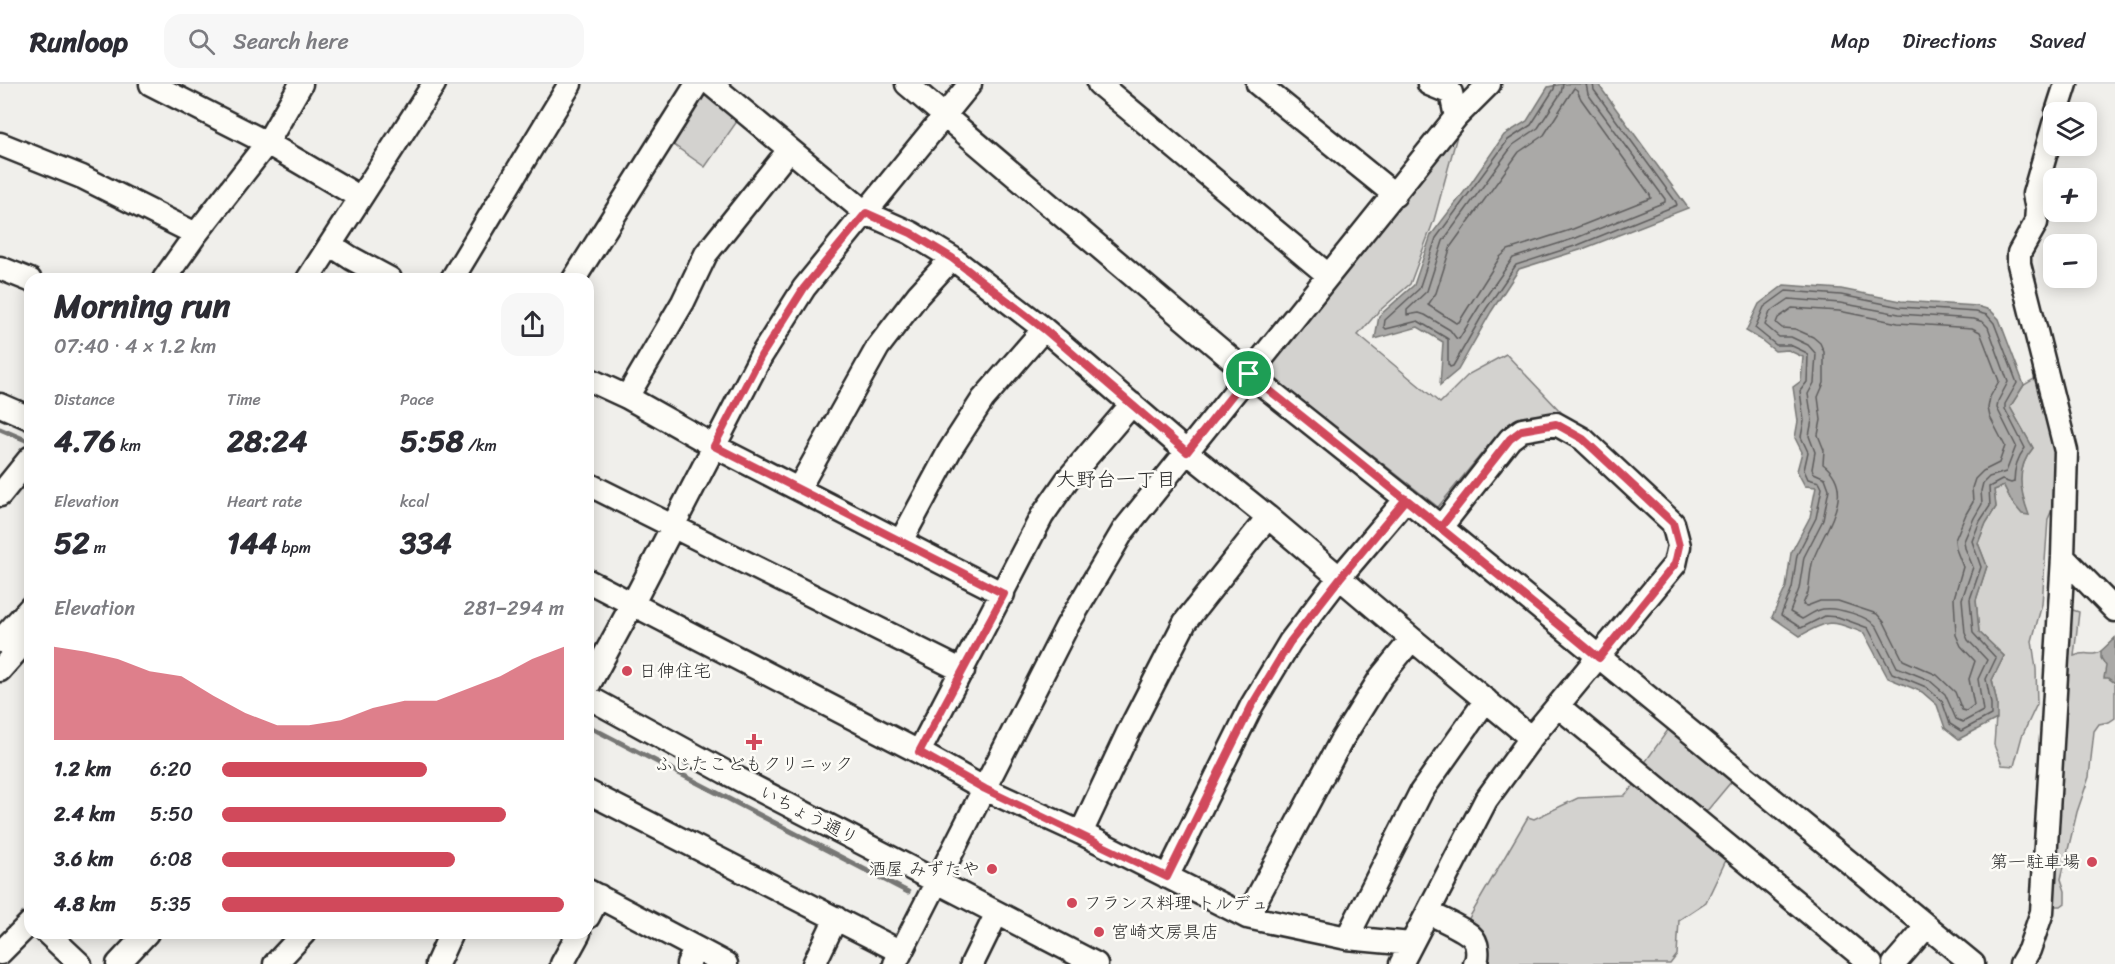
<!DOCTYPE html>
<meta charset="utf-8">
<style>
body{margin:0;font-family:Sriracha,"Klee One",sans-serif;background:#f7f7f7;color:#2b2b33;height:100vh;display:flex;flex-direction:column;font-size:22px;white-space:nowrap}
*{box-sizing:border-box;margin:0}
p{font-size:20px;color:#7c7c81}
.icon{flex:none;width:33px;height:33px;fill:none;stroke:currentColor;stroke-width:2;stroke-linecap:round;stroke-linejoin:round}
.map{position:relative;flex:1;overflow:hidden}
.side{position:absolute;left:24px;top:189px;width:570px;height:666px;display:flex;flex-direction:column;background:#fff;border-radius:18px;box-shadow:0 3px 15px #0003}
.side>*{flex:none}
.buttons{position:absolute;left:2043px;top:18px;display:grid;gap:12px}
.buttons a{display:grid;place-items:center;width:54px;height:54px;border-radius:12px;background:#fff;box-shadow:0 3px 15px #0003;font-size:30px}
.pin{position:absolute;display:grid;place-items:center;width:51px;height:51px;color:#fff;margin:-26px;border:3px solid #fff;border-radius:50%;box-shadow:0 2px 6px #0007}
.round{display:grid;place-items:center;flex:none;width:63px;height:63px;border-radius:18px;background:#f7f7f7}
.headline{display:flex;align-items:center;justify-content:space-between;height:102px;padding:0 30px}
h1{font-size:33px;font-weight:800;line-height:45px}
.metrics{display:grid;grid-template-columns:repeat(3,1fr);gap:9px;height:102px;padding:6px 30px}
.metrics div{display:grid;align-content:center}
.metrics b{font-size:30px;font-weight:800}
.metrics small{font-size:16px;font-weight:400}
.metrics p{font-size:16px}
.chart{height:168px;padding:12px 30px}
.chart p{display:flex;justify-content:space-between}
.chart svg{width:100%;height:108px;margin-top:6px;fill:#d1495b;opacity:.7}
ul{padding:0 30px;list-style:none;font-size:20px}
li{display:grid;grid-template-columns:96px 72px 1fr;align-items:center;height:45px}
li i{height:15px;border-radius:8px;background:#d1495b}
header{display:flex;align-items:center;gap:36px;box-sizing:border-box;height:84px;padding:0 30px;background:#fff;border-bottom:2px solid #e1e1e2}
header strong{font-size:28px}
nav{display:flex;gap:33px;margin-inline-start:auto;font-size:21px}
.search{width:420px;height:54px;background:#f7f7f7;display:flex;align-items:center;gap:15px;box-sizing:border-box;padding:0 21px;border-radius:18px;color:#7c7c81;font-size:22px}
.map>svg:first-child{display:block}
</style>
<header>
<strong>Runloop</strong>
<div class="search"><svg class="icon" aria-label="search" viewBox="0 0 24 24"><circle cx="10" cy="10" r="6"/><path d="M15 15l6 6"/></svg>Search here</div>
<nav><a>Map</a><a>Directions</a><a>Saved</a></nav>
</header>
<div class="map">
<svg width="2115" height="880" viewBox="0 0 2115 880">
<rect width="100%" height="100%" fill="#f0efeb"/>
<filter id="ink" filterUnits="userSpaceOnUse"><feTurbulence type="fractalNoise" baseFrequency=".0167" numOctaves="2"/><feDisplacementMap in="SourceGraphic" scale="12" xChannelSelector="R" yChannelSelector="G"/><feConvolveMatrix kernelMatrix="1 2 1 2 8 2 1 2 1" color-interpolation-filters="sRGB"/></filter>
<g filter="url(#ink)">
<path fill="#d3d2cf" stroke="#7f7e7d" stroke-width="1.5" d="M701 8 738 36 705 83 671 59Z
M1461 37 1434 136 1410 200 1378 228 1358 251 1440 319 1469 290 1506 270 1561 328 1521 333 1496 352 1438 423 1260 283Z
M2034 295 2049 300 2064 335 2055 419 2048 435 2042 520 2032 557 2036 585 2037 620 2022 652 2014 682 2002 681 1994 661 1997 619 1992 596 2004 572 1979 548 1976 516 1987 482 1978 459 1986 439 1996 423 1994 406 2004 402 2012 418 2028 430C2020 407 2015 385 2033 364L2010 323 2024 301Z
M2070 525 2079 528 2074 572C2085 568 2084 570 2094 570 2103 569 2110 559 2115 554V634L2109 638 2099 640 2094 647 2089 693 2077 728 2061 795 2065 807V819L2061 822H2053Z
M1670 643 1731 698 1701 734 1641 684Z
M1636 699 1728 772 1706 818 1679 836 1677 871 1670 880H1483L1465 841 1528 733 1534 735 1578 714 1624 712Z"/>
<path fill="#aaa9a7" stroke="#777775" stroke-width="1.5" d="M1562 0H1598L1688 124 1580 166 1519 185 1491 228 1458 286 1440 301 1443 258 1418 243 1375 255 1379 232 1414 201 1431 151 1471 99 1504 51 1527 37 1548 3Z
M1784 201 1841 205 1901 217 1977 222 1990 226 1999 235 2024 301 2010 323 2033 364C2015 385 2020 407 2029 431L2022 430 2012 418 2004 402 1994 406 1996 423 1986 439 1978 459 1987 482 1976 516 1979 548 2004 572 1992 596 1997 619V635L1959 655 1945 644 1937 621 1922 608 1888 594 1864 549C1831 537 1832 534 1800 552L1772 533 1786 503 1791 469 1810 433 1816 403 1805 402 1797 387 1802 368 1795 354 1798 337 1793 303 1801 297 1803 273 1788 266 1775 267 1760 255 1746 247 1759 220Z
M2115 554V599L2108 594H2104L2106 582 2101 574V567Z"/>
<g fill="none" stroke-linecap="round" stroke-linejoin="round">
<path stroke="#5e5d5d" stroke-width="1.5" d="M1555 0 1554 5 1531 41 1508 56 1436 154 1419 205 1385 236 1384 243 1386 245 1418 237 1448 255V280L1450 283 1453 282 1486 225 1516 181 1578 161 1677 121 1676 118 1594 6 1593 0
M1563 0 1561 9 1538 44 1513 61 1443 157 1427 207 1407 226V231L1419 229 1425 231 1450 246 1456 254 1459 255 1480 221 1513 174 1576 154 1665 118V115L1588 10 1586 0
M1574 4 1577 6 1581 15 1650 111 1651 114 1573 145 1508 166 1500 173 1459 238 1456 239 1428 221 1436 209 1451 162 1519 68 1544 51Z
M1786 207 1841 211 1900 223 1976 228 1987 231 1994 239 2017 299 2005 320V325L2025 364C2017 374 2014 386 2014 398L2011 399 2002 396 1989 403 1990 422 1980 437 1972 457 1981 483 1970 515 1973 549 1996 574 1986 595 1991 620V631L1961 647 1950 640 1942 617 1926 603 1892 589 1868 544 1838 533 1825 532 1801 544 1781 531 1792 504 1797 471 1816 434 1822 404 1819 398 1808 395 1804 386 1808 368 1801 353 1804 337 1800 307 1807 298 1808 272 1805 268 1790 261H1776L1755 244 1764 223Z
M1789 215 1840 219 1899 230 1974 235 1983 238 1988 243 2008 298 1998 317 1997 324 2016 362 2006 388 1989 393 1983 399 1981 407 1982 420 1974 434 1964 457 1965 464 1973 483 1962 515 1965 549 1968 556 1987 576 1978 595 1983 627 1963 638 1956 635 1945 610 1929 596 1897 583 1877 543C1868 532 1837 523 1823 525 1816 526 1808 532 1802 535L1790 528 1799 505 1804 473 1823 436 1829 405 1825 394 1814 389 1812 385 1815 368 1809 352 1812 336 1808 310 1814 299 1816 270 1808 261 1791 253H1779L1765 241 1770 228Z
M1792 224 1839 227 1898 239 1972 244 1980 248 1999 297 1990 313 1988 324 1990 333 2005 362 1999 379 1983 387 1975 395 1972 404 1973 418 1966 430 1955 456 1956 465 1963 483 1954 514 1956 551 1961 562 1975 577 1969 595 1974 621 1966 627 1962 626 1955 608 1937 591 1903 576 1884 538 1877 530 1838 517H1820L1807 522 1803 521C1804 516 1807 512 1808 508 1810 497 1810 486 1813 476 1824 445 1858 407 1823 380L1824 366 1818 351 1821 336 1818 313 1824 299V268L1820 259 1813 253 1795 245 1782 244 1776 239 1778 234Z"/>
<path stroke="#777775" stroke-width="5" d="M0 345 28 357
M588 642 908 808"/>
<g stroke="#2b2b2b" stroke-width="27">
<path id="minor" d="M151 0 267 59 349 107
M711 0 866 129 911 149 952 174 1044 245 1187 368 1268 433 1412 555 1531 654
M907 0 1249 290 1441 443 1973 880
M1099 0 1328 191
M1258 0 1395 111
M2057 28 2066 0
M1456 33 1489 0
M0 60 82 93 196 150
M331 161 351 174 390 195
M0 184 30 196
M164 195 196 150 267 59 301 0
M308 195 434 0
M452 195 570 0
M574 195 697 0
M588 295 627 313 714 362 1003 510
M627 313 683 218 706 170 789 66
M0 321 30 334
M588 400 963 587
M799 404 878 263 918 211 952 174
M0 411 30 374
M901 457 950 366 983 315 1044 245
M2063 473 2115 526
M588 497 919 668 985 705 1081 749 1247 833 1347 854 1411 860
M0 557 30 524
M0 586 30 552
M588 602 632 521 761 272 804 204 970 0
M588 613 725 688 1096 880
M1558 622 1871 880
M919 668 1042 432 1067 396 1132 320
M588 708 901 868
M1081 749 1128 649 1185 538 1268 433
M1167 793 1252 621 1290 558 1339 494 1406 415
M588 807 696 864
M1428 828C1440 835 1461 843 1471 852 1478 858 1479 872 1475 880
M588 833 599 812
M1247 833 1341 657 1381 593 1412 555
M47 849 80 880
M1347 854 1421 708 1486 616
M0 869 30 839
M118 880 147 849
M275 880 304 849
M437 880 451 849
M562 880 579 849
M688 880 696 864 726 880
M814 880 836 834
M895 880 1067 542 1123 447 1456 33 1451 9 1429 0
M972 880 997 829
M1401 880 1486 716 1531 654 1675 480 1679 462 1673 439 1583 355 1556 340 1522 346 1510 355 1441 443
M1894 880 1927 842
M2021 880 2029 866 2042 828 2063 473 2066 367 2019 180V169L2036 139 2037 125 2034 110 2054 40"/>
</g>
<use href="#minor" stroke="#fdfcf7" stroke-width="22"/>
</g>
</g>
<g fill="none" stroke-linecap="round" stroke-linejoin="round" filter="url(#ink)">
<g stroke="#fff" stroke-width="12">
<path id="route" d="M1249 290 1187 368 1044 245 952 174 911 149 866 129 804 204 761 272 714 362 1004 510 919 668 985 705 1167 793 1252 621 1290 558 1340 494 1406 415 1441 443 1510 355 1522 346 1556 340 1583 355 1673 439 1679 462 1675 480 1599 574C1483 478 1366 383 1249 290"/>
</g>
<use href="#route" stroke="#d1495b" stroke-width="8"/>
</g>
<g fill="#d1495b" stroke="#fdfcf7" stroke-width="2">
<circle cx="627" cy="587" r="6"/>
<path d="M751 649h6v6h6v6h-6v6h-6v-6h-6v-6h6z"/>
<circle cx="2092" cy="778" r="6"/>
<circle cx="992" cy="785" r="6"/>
<circle cx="1072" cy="819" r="6"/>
<circle cx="1099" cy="848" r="6"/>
</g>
<g text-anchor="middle" stroke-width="5" stroke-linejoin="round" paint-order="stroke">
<g font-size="18" fill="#2b2b2b" stroke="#fdfcf7" text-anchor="start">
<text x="639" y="593">日伸住宅</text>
<text x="754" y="686" text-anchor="middle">ふじたこどもクリニック</text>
<text x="2080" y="784" text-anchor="end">第一駐車場</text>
<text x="980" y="791" text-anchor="end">酒屋 みずたや</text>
<text x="1084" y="825">フランス料理 トルデュ</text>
<text x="1111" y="854">宮崎文房具店</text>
</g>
<g font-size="18" fill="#2b2b2b" stroke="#fdfcf7">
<text transform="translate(809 731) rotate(27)" y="6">いちょう通り</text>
</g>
<g font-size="20" fill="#2b2b2b" stroke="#fdfcf7">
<text x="1116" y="402">大野台一丁目</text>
</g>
</g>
</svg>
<div class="buttons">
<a><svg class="icon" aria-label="layers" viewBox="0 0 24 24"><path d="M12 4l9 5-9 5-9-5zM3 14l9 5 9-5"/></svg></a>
<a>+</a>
<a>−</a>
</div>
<div class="pin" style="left:1249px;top:290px;background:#1e9e55"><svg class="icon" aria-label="arrive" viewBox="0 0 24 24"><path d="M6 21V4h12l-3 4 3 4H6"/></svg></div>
<section class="side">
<div class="headline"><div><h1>Morning run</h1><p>07:40 · 4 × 1.2 km</p></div><a class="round"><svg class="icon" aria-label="share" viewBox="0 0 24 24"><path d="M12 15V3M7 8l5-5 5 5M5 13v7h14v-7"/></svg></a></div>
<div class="metrics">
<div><p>Distance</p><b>4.76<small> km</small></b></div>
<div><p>Time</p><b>28:24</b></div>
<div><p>Pace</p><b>5:58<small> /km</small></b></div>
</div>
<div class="metrics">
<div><p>Elevation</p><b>52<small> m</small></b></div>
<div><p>Heart rate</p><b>144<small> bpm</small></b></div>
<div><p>kcal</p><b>334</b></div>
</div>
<div class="chart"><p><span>Elevation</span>281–294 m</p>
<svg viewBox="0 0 160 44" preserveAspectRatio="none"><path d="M0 44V6L10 8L20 11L30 16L40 18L50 26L60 33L70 38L80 38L90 36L100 31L110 28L120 28L130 23L140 18L150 11L160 6V44z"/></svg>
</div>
<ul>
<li><b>1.2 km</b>6:20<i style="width:60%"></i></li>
<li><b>2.4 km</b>5:50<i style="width:83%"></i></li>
<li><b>3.6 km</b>6:08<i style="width:68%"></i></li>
<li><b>4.8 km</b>5:35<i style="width:100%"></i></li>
</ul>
</section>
</div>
